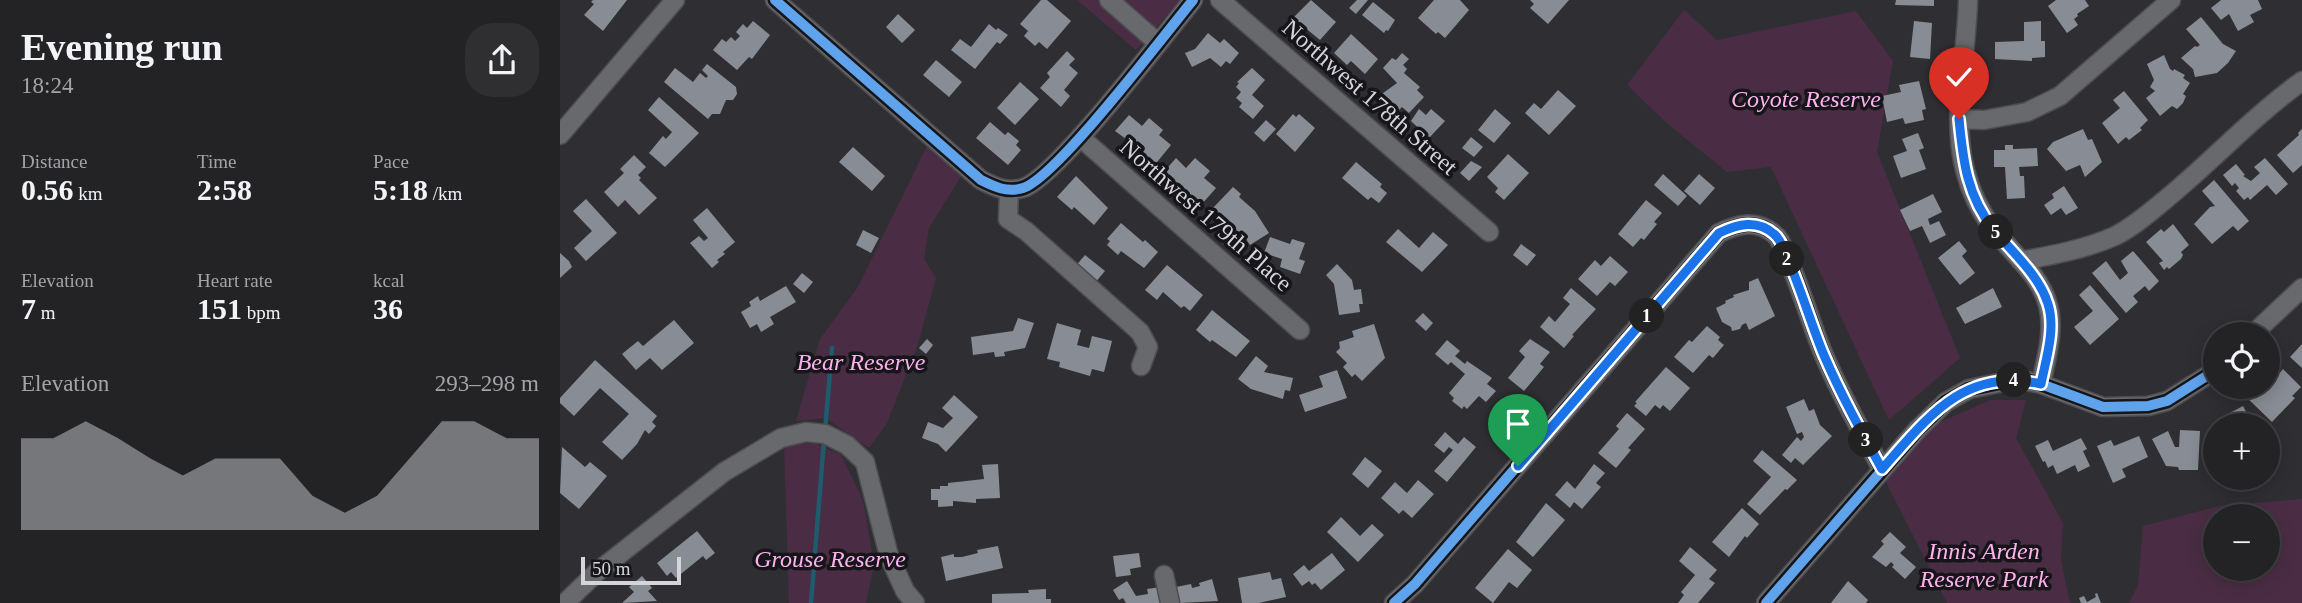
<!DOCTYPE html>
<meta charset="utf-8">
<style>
body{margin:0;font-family:"Times New Roman",serif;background:#2f2f32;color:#f1f3f6;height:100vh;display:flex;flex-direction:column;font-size:26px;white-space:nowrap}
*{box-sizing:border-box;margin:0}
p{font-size:23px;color:#a3a4a7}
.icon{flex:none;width:38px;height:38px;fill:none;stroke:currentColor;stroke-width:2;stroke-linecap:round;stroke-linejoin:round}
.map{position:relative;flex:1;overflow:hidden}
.details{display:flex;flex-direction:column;background:#232326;width:560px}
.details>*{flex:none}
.fabs{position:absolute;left:1643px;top:322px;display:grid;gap:14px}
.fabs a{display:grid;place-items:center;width:77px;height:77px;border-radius:50%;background:#232326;box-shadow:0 4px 18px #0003,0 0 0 2px #404043;font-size:35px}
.scale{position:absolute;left:21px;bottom:18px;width:100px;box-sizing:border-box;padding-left:7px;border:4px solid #d4d5da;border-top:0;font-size:19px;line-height:24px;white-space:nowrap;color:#d4d5da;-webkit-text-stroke:5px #16161a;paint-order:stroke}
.pin{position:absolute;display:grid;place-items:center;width:60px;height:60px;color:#fff;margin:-72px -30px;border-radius:50% 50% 50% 0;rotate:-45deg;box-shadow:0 0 7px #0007}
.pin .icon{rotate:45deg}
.km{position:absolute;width:35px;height:35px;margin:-18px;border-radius:50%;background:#222;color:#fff;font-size:19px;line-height:35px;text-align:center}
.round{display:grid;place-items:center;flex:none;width:74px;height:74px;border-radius:28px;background:#2f2f32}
.headline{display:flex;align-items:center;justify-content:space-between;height:119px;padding:0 21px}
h1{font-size:38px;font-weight:700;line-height:52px}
.metrics{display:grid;grid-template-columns:repeat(3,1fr);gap:10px;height:119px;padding:7px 21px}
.metrics div{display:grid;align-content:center}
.metrics b{font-size:30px;font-weight:700}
.metrics small{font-size:19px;font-weight:400}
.metrics p{font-size:19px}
.chart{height:196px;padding:14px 21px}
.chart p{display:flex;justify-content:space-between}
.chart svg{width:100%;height:126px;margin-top:7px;fill:#9a9ba0;opacity:.7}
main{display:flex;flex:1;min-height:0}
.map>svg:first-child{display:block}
</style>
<main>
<section class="details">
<div class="headline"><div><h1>Evening run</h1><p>18:24</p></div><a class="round"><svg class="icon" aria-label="share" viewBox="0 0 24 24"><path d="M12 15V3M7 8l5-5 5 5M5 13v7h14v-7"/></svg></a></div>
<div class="metrics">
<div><p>Distance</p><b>0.56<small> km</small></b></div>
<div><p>Time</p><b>2:58</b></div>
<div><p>Pace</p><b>5:18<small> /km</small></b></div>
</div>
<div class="metrics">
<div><p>Elevation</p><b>7<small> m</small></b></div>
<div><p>Heart rate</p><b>151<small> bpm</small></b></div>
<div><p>kcal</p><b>36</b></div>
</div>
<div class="chart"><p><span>Elevation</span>293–298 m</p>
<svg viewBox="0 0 160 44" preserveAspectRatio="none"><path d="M0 44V12L10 12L20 6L30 12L40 19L50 25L60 19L70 19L80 19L90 32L100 38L110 32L120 19L130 6L140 6L150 12L160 12V44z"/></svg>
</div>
</section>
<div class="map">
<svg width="1742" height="603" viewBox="0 0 1742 603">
<rect width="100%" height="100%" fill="#2f2f33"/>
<path fill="#4a2d44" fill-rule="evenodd" d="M517 0H620L576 50Z
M1124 10 1157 40 1296 11 1333 61 1317 152 1400 358 1329 420 1211 167 1167 172 1109 125 1067 85Z
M367 146 403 173 369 228 364 259 376 278 358 344 327 423 309 448 266 418 236 421 260 339 298 287Z
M1430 400H1466L1456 438 1503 523 1501 560 1509 599 1512 603H1387L1325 480 1376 424Z
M254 443 281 455 303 500 314 564 306 603H229L224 445Z
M1742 499V603H1569L1578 585 1583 526 1659 506ZM1708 516V569H1656V516Z"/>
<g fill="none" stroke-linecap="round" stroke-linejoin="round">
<path stroke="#1f5b6c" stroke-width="4.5" d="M265 431 272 348
M251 603 264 440"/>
</g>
<path fill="#888d95" d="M33 0H67L43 31 24 15 34 4 31 2Z
M481 0H487L511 21 487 49 479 42 475 46 464 36 468 31 460 24Z
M751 0 776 22 760 40 733 18Z
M797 0H808L796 14 789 8Z
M874 0H900L909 10 885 38 878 32 876 34 858 18Z
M970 0H1009L988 24 970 8 974 4Z
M1336 0H1374V6L1335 5Z
M1496 0H1525L1529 6 1517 14 1518 16 1514 19 1518 25 1507 33 1488 6Z
M1661 0H1698L1702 9 1690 15 1694 22 1678 31 1669 14 1661 20 1651 8Z
M813 2 835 20 828 31 826 30 824 33 802 15Z
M338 14 355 30 342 43 326 27Z
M1641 17 1663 44 1676 51 1668 63 1657 73 1635 77 1633 69 1621 58 1635 46 1637 47 1640 45 1626 29Z
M193 21 210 35 192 59 189 57 177 70 153 50 162 39 166 42 171 37 175 41 180 36 176 32 183 24 187 28Z
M1354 21 1372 23 1370 59 1350 57Z
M1481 21V41H1485V57L1472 58V61L1435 59V42L1464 41V22Z
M429 24 436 30 438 28 448 35 440 44 437 42 415 69 391 50 400 39 411 47Z
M648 33 660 43 664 39 679 53 670 64 666 61 661 67 650 58 632 67 625 53 635 49Z
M791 34 818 59 805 74 791 61 787 65 774 53Z
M507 51 515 59 509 65 518 73 504 90 510 96 501 107 480 88 490 77 487 73Z
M842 53 849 59 843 65 847 69 844 73 860 87 857 90 864 97 849 113 842 107 839 110 834 106 832 108 819 96 837 83 823 68 832 58 836 60Z
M1604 55 1610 69 1613 71 1614 69 1625 75 1623 78 1630 83 1623 94 1626 96 1623 103 1617 109 1612 106 1600 116 1586 98 1595 91 1590 87 1594 80 1587 64Z
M376 60 402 82 389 97 363 75Z
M147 64 176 87 177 94 173 100H166L160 114H152L148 119 104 82 115 68 133 82 140 73 146 78 148 76 142 70Z
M692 68 705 80 692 95 704 106 693 119 679 107 682 103 676 98 681 92 676 87 679 83 677 82Z
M1359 81 1366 109 1362 110 1364 120 1345 124 1343 118 1327 122 1322 96 1341 92 1339 85Z
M460 82 479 99 455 125 437 108Z
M998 90 1016 106 989 135 965 113 974 103 981 109Z
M1564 91 1588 120 1580 128 1582 130 1569 140 1566 137 1558 144 1542 123 1560 108 1553 100Z
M99 97 139 133 105 167 89 153 103 136 106 139 112 132 88 110Z
M859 109 866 115 871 109 885 121 869 138 851 121Z
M935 109 951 123 934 143 918 130Z
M733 114 736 117 739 114 755 128 735 152 716 134Z
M569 115 582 126 589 118 603 130 599 135 611 145 593 167 580 156 584 152 555 131Z
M706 120 716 129 704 142 694 133Z
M430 122 445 135 448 132 459 141 456 145 461 150 448 165 416 138Z
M1523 129 1528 140 1532 139 1542 162 1525 177 1520 165 1506 171 1487 149 1493 142Z
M1742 129V165L1733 173 1717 155 1739 135 1738 133Z
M1358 133 1364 148 1359 150 1366 169 1341 178 1333 156 1347 151 1342 139Z
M911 137 923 147 914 157 902 148Z
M1445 145H1453V149L1477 148 1478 166 1459 167 1460 176H1464L1465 198 1447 199 1445 167H1434V150H1445Z
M293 147 325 176 312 191 279 162Z
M948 154 969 173 944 200 935 192 938 188 927 177Z
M74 155 86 167 78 175 81 178 79 180 97 198 79 215 65 200 58 207 44 192 64 173 60 169Z
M616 158 626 168 635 158 650 171 644 178 656 188 642 204 603 173Z
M1705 158 1728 184 1716 195 1707 185 1690 200 1688 197 1684 200 1676 191 1679 188 1675 183 1672 186 1663 175 1676 164 1685 175 1683 176 1691 181 1700 173 1694 167Z
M911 161 922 167 909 181 900 173Z
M796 162 822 184 820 187 827 193 819 203 811 197 808 200 782 178Z
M1103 174 1127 196 1118 206 1094 185Z
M1139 174 1155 188 1140 205 1124 191Z
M516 176 548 208 534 225 514 207 512 210 497 197Z
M1654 180 1689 221 1678 231 1673 226 1652 244 1634 224 1650 207 1655 206 1642 191Z
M1504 186 1518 208 1506 215 1501 208 1491 215 1484 205 1494 198 1492 194Z
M673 187 681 194 679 197 695 211 709 233 690 245 684 236 681 238 676 230 652 209Z
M1373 194 1382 212 1368 219 1370 225 1379 221 1386 235 1370 243 1362 226 1350 231 1340 210Z
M26 199 57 233 26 261 14 248 32 231 13 211Z
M1086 200 1102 213 1094 222 1097 224 1084 240 1081 238 1073 247 1058 234Z
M147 208 175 242 163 252 165 254 157 260 159 262 152 268 130 243 139 236 144 241 148 238 133 220Z
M561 223 583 242 585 240 598 252 584 268 561 251 558 255 547 245 550 241 547 239Z
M1613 224 1629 245 1621 252 1623 255 1621 259 1609 269 1607 267 1604 270 1599 263 1603 261 1586 242 1601 229 1604 232Z
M838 229 859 248 873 232 888 245 862 272 826 242Z
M303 230 319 238 311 253 296 245Z
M710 237 730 244 732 239 745 243 739 259 745 261 740 274 720 267 722 259 704 253Z
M1399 241 1407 251 1402 256 1415 273 1400 285 1378 258Z
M961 244 976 255 967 266 953 255Z
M1573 251 1599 281 1589 291 1585 286 1573 296 1578 302 1566 313 1532 273 1546 261 1560 280 1568 273 1561 261Z
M0 253 9 261 12 267 0 278Z
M525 255 545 271 534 284 514 268Z
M1050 256 1068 272 1055 286 1050 282 1037 296 1018 279 1035 260 1041 266Z
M777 264 792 280 794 290 801 289 803 304H799L800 312 779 315 774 284 766 275Z
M607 265 643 295 630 311 624 306 621 308 603 292 597 300 585 290Z
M242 273 253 282 244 293 233 284Z
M1198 278 1215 316 1189 330 1186 323 1182 325 1180 329 1172 331 1171 327 1162 322 1156 308 1166 303 1165 301 1174 297 1173 295 1189 290V282Z
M1530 285 1559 319 1530 345 1514 327 1533 311 1519 295Z
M226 286 236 302 210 317 214 324 201 332 197 324 190 328 181 312 191 306 189 302 198 296 200 301Z
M1011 288 1036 309 1012 335 1014 336 1004 348 980 327 989 316 995 322 1010 304 1003 298Z
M1433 288 1442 307 1405 324 1396 308Z
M652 310 690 341 676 357 652 340 650 342 636 330Z
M863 313 873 323 866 331 855 321Z
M458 318 474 323 465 348 444 352 445 356 435 357 434 352 413 355 411 337 453 331Z
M114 320 134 343 102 370 90 358 76 370 62 354 78 341 83 346Z
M497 323 521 330 517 345 529 348 532 336 552 341 544 372 532 369 530 376 499 367 500 362 487 359Z
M814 324 825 358 802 381 795 374 792 377 783 367 787 363 776 352 780 348 779 342 794 337 792 331Z
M1147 326 1160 337 1158 340 1164 345 1153 358 1149 355 1133 373 1114 357 1129 340 1132 342Z
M367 339 373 345 366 354 359 348Z
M970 339 990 352 980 364 984 367 964 391 948 378 965 357 959 351Z
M887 340 900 351 895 356 905 364 907 361 932 378 927 384 936 391 926 402 919 396 907 409 904 406 902 409 892 401 894 398 889 393 905 374 891 362 888 365 875 354Z
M1742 344V368L1730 357Z
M696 356 708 366 704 372 733 378 730 391 725 390 723 399 691 389 678 379Z
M35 360 97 416 92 422 96 426 89 434 85 430 77 444 62 460 42 442 69 414 40 388 14 416 0 403V398Z
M1106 367 1130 388 1110 411 1103 405 1100 409 1095 405 1086 416 1074 406 1077 403 1075 402Z
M1723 369 1741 387 1732 396 1735 398 1712 422 1682 393 1688 387 1704 389 1708 387Z
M777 370 787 398 745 412 739 395 763 387 759 376Z
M394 395 418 417 386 452 378 444 362 438 368 422 383 428 393 418 382 408Z
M1244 399 1249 411 1254 409 1260 425 1272 436 1243 465 1235 458 1231 463 1222 455 1237 437 1241 441 1244 437 1242 432 1237 434 1226 407Z
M1683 406 1693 425H1664L1662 422 1670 418 1668 414Z
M1067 413 1085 429 1068 448 1071 450 1056 468 1038 453 1059 429 1056 426Z
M1620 430 1640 431 1638 470H1619L1618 467 1606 466 1592 439 1608 431 1615 447H1619Z
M885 432 898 444 904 437 916 447 887 482 874 471 893 450 889 447 884 453 874 445Z
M1579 436 1588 457 1562 469 1566 477 1553 483 1537 446 1551 440 1554 446Z
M1521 438 1527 449 1523 451 1530 466 1518 472 1515 465 1497 474 1493 465 1488 468 1485 461 1483 462 1475 446 1488 440 1493 451Z
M2 447 25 467 30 462 47 476 19 509 0 493Z
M1202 450 1237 480 1227 490 1225 489 1200 515 1187 504 1211 477 1193 461Z
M805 457 822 471 808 488 792 474Z
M438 464 440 498 416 499V503L393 501V506L378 507V500H371V489H380V486H388V483L424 479 422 465Z
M1034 464 1045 473 1036 483 1041 487 1022 509 1014 502 1010 508 995 495 1007 481 1015 489Z
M858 480 874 494 852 518 843 510 839 514 821 498 835 482 847 493Z
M986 503 1005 520 973 557 956 542Z
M1182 508 1199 524 1187 538 1185 536 1169 557 1152 542Z
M781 517 800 536 812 524 824 535 798 562 767 532Z
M137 531 155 553 146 560 143 556 116 578 111 572 107 576 97 563Z
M1330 532 1346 547 1340 553 1356 567 1345 579 1332 567 1334 565 1331 562 1326 567 1312 557 1324 544 1321 541Z
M438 546 443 568 386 581 381 557 394 554V557H402L418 553 417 550Z
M1130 547 1157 570 1149 579 1155 583 1138 603H1118L1124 595 1121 592 1135 575 1119 561Z
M948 549 972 570 957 588 949 582 933 603 915 588Z
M579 553 581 567 570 569 571 575 556 577 553 556Z
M772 553 785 570 761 590 755 583 752 585 749 581 742 586 733 574 744 565 749 571Z
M710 572 712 580 721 578 726 597 699 603H682L678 578Z
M82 576 92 588 88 591 97 601 62 603 74 592 69 587Z
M652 579 658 601 620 603 616 587 631 584 632 588 640 586 639 583Z
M567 581 576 596 588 594 587 589 601 587 604 603H566L563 598 559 600 553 590Z
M1288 581 1308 600 1306 603H1271Z
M486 589V599H491V603H432V594L469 593 468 590Z
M1537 593 1541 603H1521L1519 598 1524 596 1527 602 1536 597 1535 594Z"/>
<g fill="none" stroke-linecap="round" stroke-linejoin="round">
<g stroke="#4d4d50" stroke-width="21">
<path id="minor" d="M215 0 421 180C435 187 447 193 463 188 496 178 605 34 633 0
M549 0 598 43
M660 0 929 232
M1408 0C1407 55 1391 116 1405 170 1410 190 1420 211 1432 227 1451 253 1480 274 1488 305 1495 330 1486 359 1481 384
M1399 119 1424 120 1467 112 1500 96 1611 0
M0 135 115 0
M520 137 740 330
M449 190 448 219 466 231 580 332 588 347 581 366
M1461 261C1493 255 1526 249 1555 236 1575 226 1595 208 1612 194 1656 157 1695 115 1742 81
M1693 334 1742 288
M604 575 610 603
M5 603 37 572 164 472 221 438 246 432 265 434 287 445 305 462 329 556 345 591 355 603
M834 603 855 584 1159 233C1178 224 1197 219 1214 234 1221 239 1223 249 1227 257 1241 288 1250 321 1263 353 1280 393 1301 431 1322 469
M1206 603 1358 429 1386 402 1409 389 1458 379 1481 384 1543 407 1588 406 1607 401 1656 370"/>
</g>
<use href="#minor" stroke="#68696c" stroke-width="18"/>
<g stroke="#16161a" stroke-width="15">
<path id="cycleway" d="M215 0 421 180C435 187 447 193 463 188 496 178 605 34 633 0
M834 603 855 584 1159 233C1178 224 1197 219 1214 234 1221 239 1223 249 1227 257 1241 288 1250 321 1263 353 1280 393 1301 431 1322 469
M1206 603 1358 429 1386 402 1409 389 1458 379 1481 384 1543 407 1588 406 1607 401 1656 370"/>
</g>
<use href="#cycleway" stroke="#60a3ed" stroke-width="10"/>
</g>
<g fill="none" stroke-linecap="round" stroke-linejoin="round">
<g stroke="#fff" stroke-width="14">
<path id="route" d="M958 466 1159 233C1178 224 1197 219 1214 234 1221 239 1223 249 1227 257 1241 289 1250 321 1263 353 1280 393 1301 431 1322 469 1368 417 1404 367 1481 384 1486 359 1496 329 1488 304 1479 275 1453 253 1434 230 1407 196 1403 161 1399 119"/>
</g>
<use href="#route" stroke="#1a73e8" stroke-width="9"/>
</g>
<g text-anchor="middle" stroke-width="7" stroke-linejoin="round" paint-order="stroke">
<g font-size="24" fill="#d4d5da" stroke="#16161a">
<text transform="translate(810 97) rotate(41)" y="8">Northwest 178th Street</text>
<text transform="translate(646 215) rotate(41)" y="8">Northwest 179th Place</text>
</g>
<g font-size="24" font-style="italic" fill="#ffb1ee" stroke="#16161a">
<text x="1246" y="107">Coyote Reserve</text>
<text x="301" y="370">Bear Reserve</text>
<text x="1424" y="559">Innis Arden<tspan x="1424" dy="28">Reserve Park</tspan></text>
<text x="270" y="567">Grouse Reserve</text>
</g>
</g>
</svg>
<div class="fabs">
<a><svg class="icon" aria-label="locate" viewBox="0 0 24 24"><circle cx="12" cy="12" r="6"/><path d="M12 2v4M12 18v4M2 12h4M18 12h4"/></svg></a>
<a>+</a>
<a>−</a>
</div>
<div class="scale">50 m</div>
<div class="pin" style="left:958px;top:466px;background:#1e9e55"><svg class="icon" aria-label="arrive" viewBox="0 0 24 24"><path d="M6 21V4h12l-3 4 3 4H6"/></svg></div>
<div class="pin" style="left:1399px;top:119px;background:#d93025"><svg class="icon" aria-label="check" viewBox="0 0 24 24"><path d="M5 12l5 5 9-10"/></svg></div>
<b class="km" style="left:1087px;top:316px">1</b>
<b class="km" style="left:1227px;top:259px">2</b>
<b class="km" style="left:1306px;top:440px">3</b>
<b class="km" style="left:1454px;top:380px">4</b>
<b class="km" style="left:1436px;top:232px">5</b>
</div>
</main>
